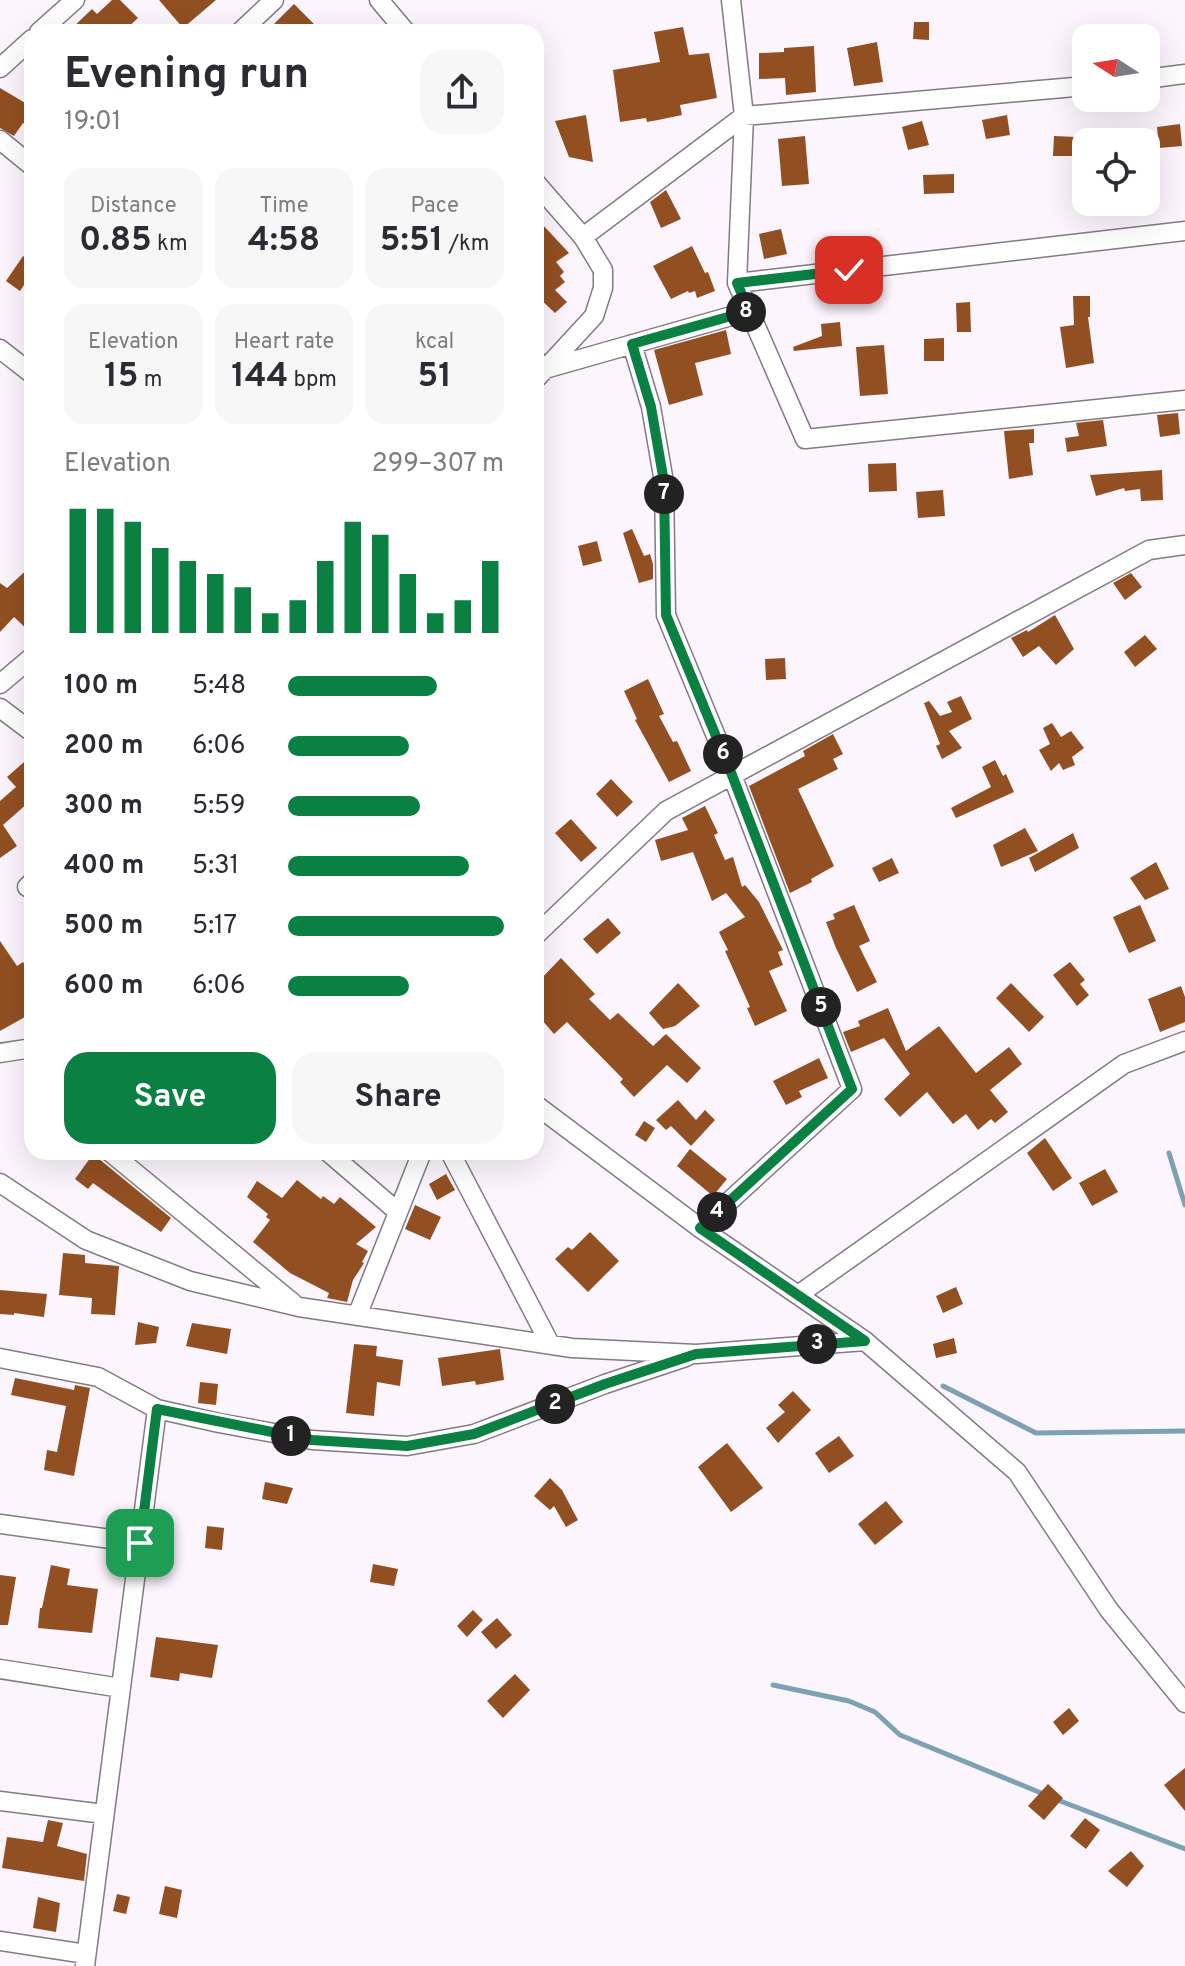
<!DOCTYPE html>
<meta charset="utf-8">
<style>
body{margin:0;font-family:Overpass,sans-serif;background:#f7f7f7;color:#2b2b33;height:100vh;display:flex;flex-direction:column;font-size:30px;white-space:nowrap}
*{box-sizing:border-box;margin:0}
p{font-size:26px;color:#7c7c81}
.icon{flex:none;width:44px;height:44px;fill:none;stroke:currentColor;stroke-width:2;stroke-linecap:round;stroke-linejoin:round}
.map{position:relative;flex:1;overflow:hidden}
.panel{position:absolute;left:24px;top:24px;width:520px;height:1136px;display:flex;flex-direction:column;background:#fff;border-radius:24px;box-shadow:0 8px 32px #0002}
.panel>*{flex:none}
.needle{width:52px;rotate:282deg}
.tools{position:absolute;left:1072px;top:24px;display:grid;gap:16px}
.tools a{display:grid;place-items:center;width:88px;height:88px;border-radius:16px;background:#fff;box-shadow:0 8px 32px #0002;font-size:40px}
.pin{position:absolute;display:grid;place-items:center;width:68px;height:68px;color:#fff;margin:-34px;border-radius:16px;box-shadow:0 4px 12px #0006}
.km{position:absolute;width:40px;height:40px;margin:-20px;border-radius:50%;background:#222;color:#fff;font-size:22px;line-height:40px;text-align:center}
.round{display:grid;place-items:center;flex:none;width:84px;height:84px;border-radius:24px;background:#f7f7f7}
.headline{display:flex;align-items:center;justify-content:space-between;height:136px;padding:0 40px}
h1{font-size:44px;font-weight:700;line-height:60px}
.stats{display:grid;grid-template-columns:repeat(3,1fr);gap:12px;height:136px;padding:8px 40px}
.stats div{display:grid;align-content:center;border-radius:20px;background:#f7f7f7;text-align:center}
.stats b{font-size:34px;font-weight:700}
.stats small{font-size:22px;font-weight:400}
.stats p{font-size:22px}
.chart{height:224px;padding:16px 40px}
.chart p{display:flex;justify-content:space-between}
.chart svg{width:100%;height:144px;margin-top:8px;stroke:#0b8043;stroke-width:6}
.cta{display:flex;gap:16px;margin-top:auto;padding:16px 40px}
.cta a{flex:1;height:92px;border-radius:24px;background:#0b8043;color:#fff;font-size:32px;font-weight:700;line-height:92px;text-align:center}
.cta a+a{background:#f7f7f7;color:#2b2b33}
ul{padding:0 40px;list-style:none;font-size:26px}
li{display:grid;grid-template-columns:128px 96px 1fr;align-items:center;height:60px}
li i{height:20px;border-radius:10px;background:#0b8043}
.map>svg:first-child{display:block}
</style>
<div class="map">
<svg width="1185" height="1966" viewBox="0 0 1185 1966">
<rect width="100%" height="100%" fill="#fdf5fe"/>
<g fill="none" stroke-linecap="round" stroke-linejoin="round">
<path stroke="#7ca1b2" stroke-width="5" d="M1169 1153 1185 1205
M943 1386 1036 1433 1185 1431
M773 1685 849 1701 875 1712 900 1735 1046 1795
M1055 1799 1185 1849"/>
</g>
<path fill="#925022" d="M112 0H120L138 18 123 32H68L92 9 97 14Z
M159 0H216L183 28Z
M294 4 322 32H266Z
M914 22H929V40L913 39Z
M683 27 689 55 709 53 717 98 680 105 682 115 658 120 647 122 646 118 620 122 613 70 660 62 654 32Z
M877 42 883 82 854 86 847 48Z
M814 46 816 92 786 95 785 78 759 79V53L784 52V48Z
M0 88 32 107V130L23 123 14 136 0 128Z
M586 115 593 162 569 157 555 121Z
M1007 115 1010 135 986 139 982 120Z
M922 121 929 145 908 150 902 127Z
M1180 124 1182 146 1159 148 1157 127Z
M805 136 809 184 782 186 778 139Z
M1054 136 1076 137V156H1053Z
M954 174V193L924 194 923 175Z
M666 190 681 219 661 228 650 202Z
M543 225 569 253 556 262 564 272 560 276 565 282 555 290 567 302 555 313 536 295V233Z
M781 229 787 254 764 259 759 234Z
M692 246 705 273 708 272 715 291 697 298 695 291 689 293 688 291 671 299 653 266Z
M23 256 32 262V273L20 291 6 281Z
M1073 296H1090V317H1088L1094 363 1066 368 1060 327 1074 325Z
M970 302 971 332H957L956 303Z
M840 322 842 346 794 351 793 347 822 336 821 324Z
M726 330 731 354 695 363 703 395 669 405 654 350Z
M944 338V361H924V339Z
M884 345 888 394 860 396 856 347Z
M1178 413 1180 434 1160 437 1157 415Z
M1103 420 1107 446 1067 452 1065 438 1079 436 1076 423Z
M1034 429V443H1029L1033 475 1009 479 1004 431Z
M896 463 897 491 869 492 868 464Z
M1162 470 1163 500 1141 501 1140 489 1125 491 1124 488 1096 496 1090 475Z
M943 490 945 516 918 518 916 492Z
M632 529 644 556 650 554 653 564V579L639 583 623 533Z
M597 541 602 561 583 566 578 546Z
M32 565V634L14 617 0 632V583L7 588Z
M1131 573 1142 587 1125 600 1113 583Z
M1055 615 1074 649 1056 665 1039 646 1023 657 1011 638 1027 630 1028 632Z
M1145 635 1157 649 1135 667 1124 652Z
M785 658 786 679 766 680 765 659Z
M648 679 664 714 659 716 673 742 677 741 691 771 669 782 635 720 637 719 624 691Z
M961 696 972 719 949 731 962 748 942 759 936 746 940 744 924 703 929 701 940 716 952 712 947 702Z
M1052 723 1061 737 1071 731 1084 748 1072 757 1075 765 1063 770 1059 763 1051 771 1039 750 1050 744 1043 728Z
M833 734 843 754 833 759 838 769 798 789 834 866 811 879 812 882 790 893 749 786 805 756 803 751Z
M32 755V806L29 802 3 825 17 846 0 858V801L16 787 7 777Z
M995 760 1003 776 1006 774 1014 792 956 818 951 808 991 787 982 767Z
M611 779 633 802 617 817 596 794Z
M705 806 718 833 714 835 725 860 733 857 742 887 745 885 759 902 783 950 778 952 783 965 769 971 787 1011 755 1026 747 1008 750 1007 725 951 728 950 719 932 745 917 726 893 712 901 693 852 661 861 655 840 688 830 682 818Z
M571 819 597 848 581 862 555 833Z
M1025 828 1038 851 1001 867 993 845Z
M1073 833 1079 848 1035 872 1029 858Z
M892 858 899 873 879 882 872 868Z
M1156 862 1169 889 1145 900 1130 878Z
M854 905 870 941 859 946 877 982 857 992 836 948 826 922 835 919 833 914Z
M1140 905 1156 941 1129 953 1113 917Z
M608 918 621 933 597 954 583 939Z
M0 941 17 966 23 962 32 976V1013L0 1031Z
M561 958 595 994 589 999 610 1020 618 1013 653 1046 666 1034 701 1068 687 1083 667 1065 634 1097 620 1082 623 1079 567 1022 554 1034 536 1013V984Z
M1070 962 1085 980 1080 984 1089 995 1077 1006 1053 975Z
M678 983 700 1006 675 1026 663 1029 649 1013Z
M1011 983 1044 1017 1029 1032 996 998Z
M1181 986 1185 997V1022L1160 1032 1148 999Z
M888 1008 906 1051 939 1026 976 1073 1009 1047 1022 1064 990 1090 1008 1112 995 1123 991 1119 978 1130 966 1114 953 1124 927 1092 900 1117 884 1099 910 1074 884 1038 851 1052 843 1032 860 1026 858 1021Z
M819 1058 828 1078 799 1091 802 1097 786 1105 773 1081Z
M678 1100 696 1120 705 1110 715 1120 691 1146 671 1126 666 1130 656 1120Z
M644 1121 655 1128 646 1142 635 1135Z
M1045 1138 1072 1178 1053 1191 1027 1153Z
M690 1149 727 1179 713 1196 677 1166Z
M93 1154 171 1218 161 1232 93 1183 88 1189 75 1179Z
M1105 1169 1118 1192 1092 1206 1079 1183Z
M446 1174 455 1190 437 1200 429 1184Z
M297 1180 321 1199 323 1196 334 1204 340 1197 376 1227 356 1244 368 1251 362 1262 364 1263 353 1280 347 1302 327 1298 329 1293 290 1273 253 1242 270 1220 266 1217 268 1214 247 1197 257 1181 282 1198Z
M415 1205 441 1217 430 1240 405 1229Z
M590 1232 619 1261 588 1292 555 1259 568 1247 572 1250Z
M63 1253 85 1255V1263L119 1266 115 1315 91 1314 92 1298 59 1295Z
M956 1287 963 1304 943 1313 936 1296Z
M0 1290 47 1294 44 1317 14 1313V1315L0 1314Z
M138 1322 159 1327 156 1343 135 1345Z
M192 1323 231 1329 227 1354 186 1346Z
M954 1338 957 1353 936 1358 933 1344Z
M354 1344 377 1346 376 1356 403 1360 400 1386 377 1382 374 1416 346 1413Z
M500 1349 504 1380 476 1385 475 1381 442 1386 438 1358Z
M15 1378 74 1390 75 1385 90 1388 74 1476 44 1470 47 1450 57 1452 66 1406 11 1395Z
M200 1382 218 1384 216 1405 198 1403Z
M793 1391 811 1410 778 1443 766 1428 785 1412 778 1405Z
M839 1436 854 1456 829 1473 815 1453Z
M727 1443 763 1488 731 1512 698 1467Z
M550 1478 562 1490 578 1520 566 1527 554 1506 550 1510 534 1496Z
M265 1482 293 1488 287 1504 262 1499Z
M886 1501 903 1522 875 1545 858 1524Z
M207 1526 224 1528 222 1550 205 1548Z
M373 1564 398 1569 394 1586 370 1582Z
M51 1565 70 1569 67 1585 98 1589 92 1633 38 1628 40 1608H42Z
M0 1575 16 1577 8 1625H0Z
M473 1610 483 1620 467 1637 457 1626Z
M497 1618 512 1635 496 1649 481 1632Z
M156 1637 218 1645 212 1678 180 1673 179 1681 150 1677Z
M515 1674 530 1690 503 1718 487 1701Z
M1069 1708 1079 1721 1063 1735 1053 1722Z
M1185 1768V1811L1164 1785Z
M1048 1784 1063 1798 1044 1820 1028 1806Z
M1085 1818 1100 1830 1086 1849 1070 1836Z
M48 1820 63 1823 57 1846 87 1854 84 1881 2 1868 7 1837 43 1842Z
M1131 1851 1144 1866 1127 1887 1108 1871Z
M165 1886 182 1890 177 1918 159 1914Z
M117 1894 130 1897 126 1914 113 1911Z
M38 1897 60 1903 56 1932 33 1928Z"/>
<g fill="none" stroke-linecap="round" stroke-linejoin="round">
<g stroke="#827a84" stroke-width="21">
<path id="minor" d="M379 0 406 32
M731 0 744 116 737 283 805 439 1185 400
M39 32 75 0
M240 32 274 0
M0 68 32 39
M1146 79 1185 74
M0 140 32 166
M536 183 583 237 603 270V288L594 316 536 379
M583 237 744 116 1086 86
M737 283 1185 231
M632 344 651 407 664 482 666 615 732 775 852 1089 700 1228
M0 349 32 374
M536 360 545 369 749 311
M0 684 32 657
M0 708 32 732
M27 887 32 882
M536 935 666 811 1149 550 1185 545
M0 1053 32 1048
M536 1105 700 1228 865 1341 1017 1472 1109 1610 1185 1703
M110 1152 293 1303
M328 1152 398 1212
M450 1152 550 1344
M0 1183 86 1240 190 1281 299 1307 572 1348 696 1354 865 1341
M798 1295 1124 1064 1185 1041
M357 1316 422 1152
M0 1358 98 1377 157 1409 219 1423 312 1440 407 1446 474 1434 605 1384 686 1357
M0 1524 140 1543
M0 1669 121 1688
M0 1801 104 1814
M0 1941 86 1954
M85 1966 157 1409"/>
</g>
<use href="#minor" stroke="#fff" stroke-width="18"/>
</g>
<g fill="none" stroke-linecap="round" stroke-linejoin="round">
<g stroke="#fff" stroke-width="16">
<path id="route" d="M140 1543 157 1409 312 1440 407 1446 474 1434 605 1384 696 1354 865 1341 700 1228 852 1089 732 775 666 615 664 482 651 407 632 344 749 311 737 283 849 270"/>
</g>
<use href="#route" stroke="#0b8043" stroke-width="10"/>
</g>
</svg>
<div class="tools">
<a><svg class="needle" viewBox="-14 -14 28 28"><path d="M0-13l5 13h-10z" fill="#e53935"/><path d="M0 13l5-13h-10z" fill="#7c7c81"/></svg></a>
<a><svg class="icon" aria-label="locate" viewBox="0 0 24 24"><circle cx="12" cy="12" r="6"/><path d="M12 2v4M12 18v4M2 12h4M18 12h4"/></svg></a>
</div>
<div class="pin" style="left:140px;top:1543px;background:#1e9e55"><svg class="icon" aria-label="arrive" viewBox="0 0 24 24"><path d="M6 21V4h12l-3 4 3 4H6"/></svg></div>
<div class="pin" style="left:849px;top:270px;background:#d93025"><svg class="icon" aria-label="check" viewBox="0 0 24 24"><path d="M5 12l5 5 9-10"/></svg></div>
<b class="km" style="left:291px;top:1436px">1</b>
<b class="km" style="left:555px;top:1404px">2</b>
<b class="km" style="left:817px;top:1344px">3</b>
<b class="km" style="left:717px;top:1212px">4</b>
<b class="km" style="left:821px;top:1007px">5</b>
<b class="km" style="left:723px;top:754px">6</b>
<b class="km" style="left:664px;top:494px">7</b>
<b class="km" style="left:746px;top:312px">8</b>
<section class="panel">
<div class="headline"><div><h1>Evening run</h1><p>19:01</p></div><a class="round"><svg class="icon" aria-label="share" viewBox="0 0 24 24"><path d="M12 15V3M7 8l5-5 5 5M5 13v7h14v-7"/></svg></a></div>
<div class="stats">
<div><p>Distance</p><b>0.85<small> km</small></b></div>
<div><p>Time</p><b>4:58</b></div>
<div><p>Pace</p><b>5:51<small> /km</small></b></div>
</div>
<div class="stats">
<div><p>Elevation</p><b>15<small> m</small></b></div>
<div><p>Heart rate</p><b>144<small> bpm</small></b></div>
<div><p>kcal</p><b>51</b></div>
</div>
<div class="chart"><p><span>Elevation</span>299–307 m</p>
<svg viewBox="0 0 160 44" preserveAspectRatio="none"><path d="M5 44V6M15 44V6M25 44V10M35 44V18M45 44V22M55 44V26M65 44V30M75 44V38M85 44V34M95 44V22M105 44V10M115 44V14M125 44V26M135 44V38M145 44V34M155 44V22"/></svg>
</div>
<ul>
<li><b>100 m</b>5:48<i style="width:69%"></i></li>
<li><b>200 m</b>6:06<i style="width:56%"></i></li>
<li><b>300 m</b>5:59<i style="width:61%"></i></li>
<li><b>400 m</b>5:31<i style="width:84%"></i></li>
<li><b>500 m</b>5:17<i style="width:100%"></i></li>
<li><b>600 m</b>6:06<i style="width:56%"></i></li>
</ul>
<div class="cta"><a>Save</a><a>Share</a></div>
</section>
</div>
